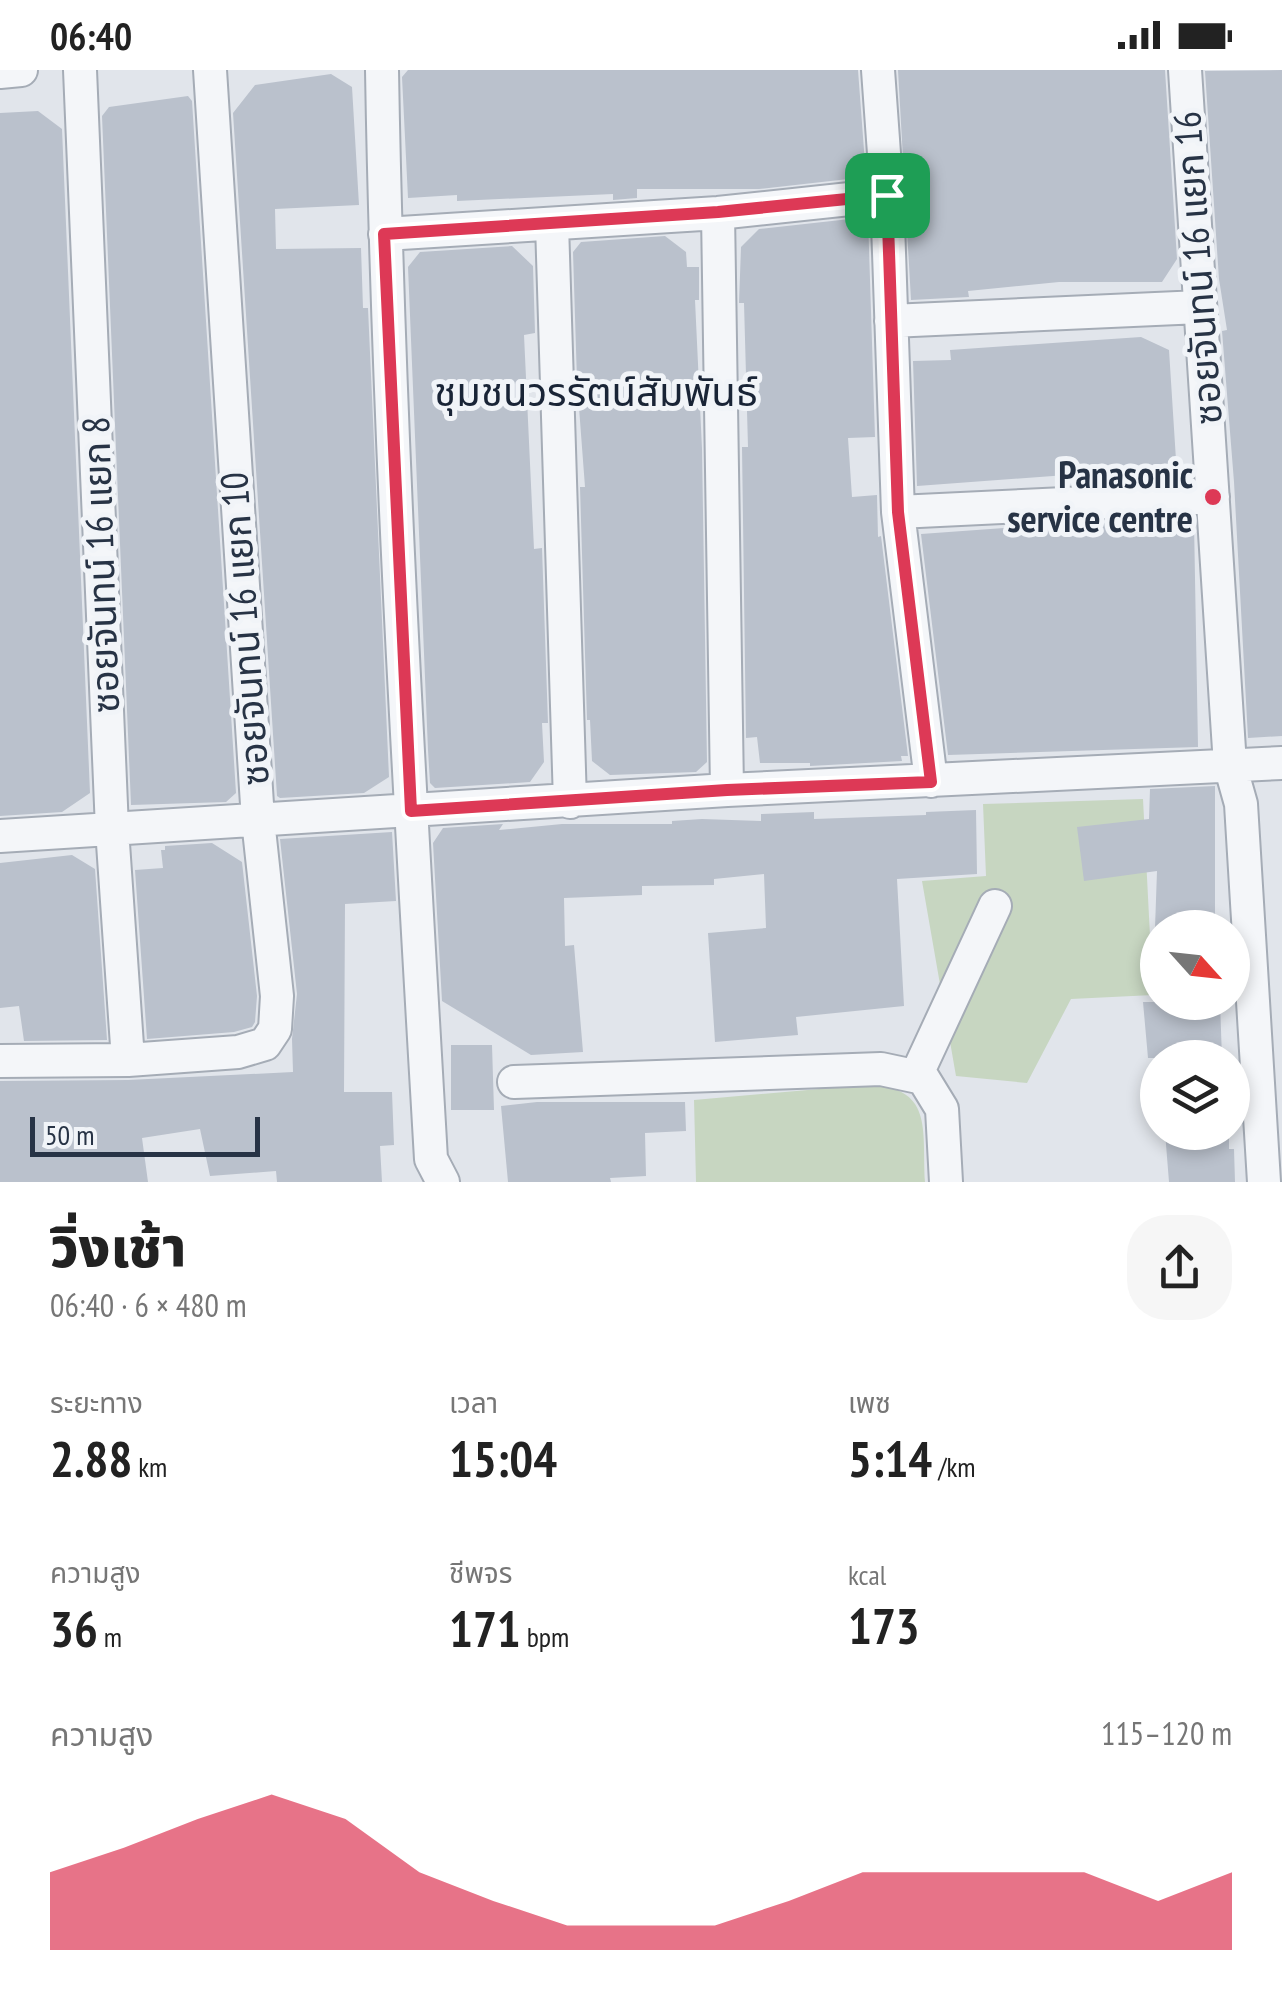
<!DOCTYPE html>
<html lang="th">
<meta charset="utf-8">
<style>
body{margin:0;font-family:"PT Sans Narrow","Noto Sans Thai",sans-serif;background:#f6f6f6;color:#222;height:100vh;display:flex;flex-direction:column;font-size:38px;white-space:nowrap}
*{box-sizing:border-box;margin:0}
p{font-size:32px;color:#767676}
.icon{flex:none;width:55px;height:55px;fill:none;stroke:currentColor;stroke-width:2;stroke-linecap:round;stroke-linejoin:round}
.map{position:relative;height:1112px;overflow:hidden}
.drawer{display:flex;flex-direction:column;background:#fff;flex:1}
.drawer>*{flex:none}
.needle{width:65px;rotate:117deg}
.tools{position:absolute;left:1140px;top:840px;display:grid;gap:20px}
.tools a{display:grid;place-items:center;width:110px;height:110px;border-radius:50%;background:#fff;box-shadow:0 5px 15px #0003;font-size:50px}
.scale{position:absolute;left:30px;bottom:25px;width:230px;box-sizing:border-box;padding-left:10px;border:5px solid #273345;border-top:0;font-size:28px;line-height:35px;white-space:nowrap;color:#273345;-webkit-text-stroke:8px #f1f4f8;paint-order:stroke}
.pin{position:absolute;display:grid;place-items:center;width:85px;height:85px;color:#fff;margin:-42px;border-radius:20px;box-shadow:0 5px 15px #0006}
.round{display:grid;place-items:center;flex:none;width:105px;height:105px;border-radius:40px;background:#f6f6f6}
.head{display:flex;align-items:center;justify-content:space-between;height:170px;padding:0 50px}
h1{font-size:55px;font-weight:800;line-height:75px}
.metrics{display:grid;grid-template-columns:repeat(3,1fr);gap:15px;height:170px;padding:10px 50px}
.metrics div{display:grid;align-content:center}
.metrics b{font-size:50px;font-weight:800}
.metrics small{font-size:28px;font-weight:400}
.metrics p{font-size:28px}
.chart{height:280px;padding:20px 50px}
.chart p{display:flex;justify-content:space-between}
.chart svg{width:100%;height:180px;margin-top:10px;fill:#dd3956;opacity:.7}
.status{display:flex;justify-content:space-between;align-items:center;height:70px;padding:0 50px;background:#fff;direction:ltr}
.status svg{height:28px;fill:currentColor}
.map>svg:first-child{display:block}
</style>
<div class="status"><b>06:40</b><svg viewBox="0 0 49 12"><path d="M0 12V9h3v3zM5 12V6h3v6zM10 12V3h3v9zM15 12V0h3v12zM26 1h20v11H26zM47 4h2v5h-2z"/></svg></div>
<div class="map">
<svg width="1282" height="1112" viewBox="0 0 1282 1112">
<rect width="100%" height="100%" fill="#e1e5eb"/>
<path fill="#c7d6c1" d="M1143 729 1153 925 1071 929 1027 1013 956 1006 922 811 986 806 983 734Z
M865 1015C934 1016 922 1058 925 1112H696L694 1030Z"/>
<path fill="#bac1cc" d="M408 0H858L866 107 759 119H637V128L613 130V124L457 131V125L408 128 402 7Z
M898 0H1165L1177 189 1162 212H1059L968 221 969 227 911 230Z
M1282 0V666L1248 668 1234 412 1222 261 1227 260 1219 209 1205 1Z
M331 4 352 17 359 135 275 139 276 179 361 178 363 238H368L389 707 364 723 280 728 277 726 233 43 255 15Z
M188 26 192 31 236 723 226 732 131 735 102 46 109 37Z
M38 41 62 59 90 723 62 742 0 746V43Z
M868 147 875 367 848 368 852 427 877 425 878 467 881 466 908 686H901L902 691 810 696V693H760L757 667 746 668 742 377H748L744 233H739L741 177 759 159Z
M665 166 686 182 687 197H699V230H695L702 379 707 692 696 702 610 705 592 691 590 650H587L580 417H585L577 311 573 182 581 172Z
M512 176 533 196 535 263 524 265 534 479 542 478 548 653H542L544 692 530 712 435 718 430 713 428 680 408 197 420 182Z
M1141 267 1169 280 1176 390 1154 406 1080 404 917 416 913 291 951 290 950 280Z
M1194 452 1198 677 948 685 921 464 1062 454Z
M1215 716V858H1155L1157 801 1084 811 1077 757 1149 749 1150 719Z
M976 740 977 804 897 809 904 936 796 947 798 965 715 972 708 863 766 858 764 804 714 809V815L642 816V825L564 828 565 876 574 875 583 982 531 985 442 931 433 773 443 758 503 754 499 760 562 754H672V751L702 749 761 751V744L814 742V749L926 745V742Z
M392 762 396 831 345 834 344 1022H392L394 1075 380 1076 382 1112H277L276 1101 210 1106 200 1059 142 1068 148 1112H0V1011L128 1010 293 1002 292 969 297 924 280 769Z
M212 773 242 792 257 926 255 952 252 957 234 962 147 969 135 800 163 798 161 780H165V776Z
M72 785 95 799 107 970 24 971 19 936 0 938V793Z
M1143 932H1220L1222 988H1148Z
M451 975H492L494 1040H451Z
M537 1032H685L686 1061 645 1063 646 1106 610 1108 611 1112H508L501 1036Z
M1165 1062H1229V1079H1234L1235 1112H1169Z"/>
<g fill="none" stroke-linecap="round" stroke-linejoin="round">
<g stroke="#a5acb6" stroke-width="36">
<path id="minor" d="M80 0 112 759 128 990
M382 0C388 363 410 726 431 1089L443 1112
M878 0 887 125 898 442 931 711
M1185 0 1230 695 1241 734 1264 1112
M0 2 21 0
M718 143 727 720
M552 154 570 732
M385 164 718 143 887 125
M891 251 1200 237
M898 442 1213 427
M0 766 727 720 1282 693
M0 991 128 990 238 982 265 974 275 959 277 926 258 750 210 0
M916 1006 995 836
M514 1012 881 999 923 1008 942 1039 946 1112"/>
</g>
<use href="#minor" stroke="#f4f6f9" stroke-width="32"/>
</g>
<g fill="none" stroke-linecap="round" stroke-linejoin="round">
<g stroke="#fff" stroke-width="20">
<path id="route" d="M887 125 898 442 931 712 727 720 411 741 384 164 718 142Z"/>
</g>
<use href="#route" stroke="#dd3956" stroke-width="12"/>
</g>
<circle fill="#dd3956" stroke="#f1f4f8" stroke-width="4" cx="1213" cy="427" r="10"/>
<g text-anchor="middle" stroke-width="10" stroke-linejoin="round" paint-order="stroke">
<g font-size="38" fill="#273345" stroke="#f1f4f8">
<text transform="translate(1198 198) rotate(-94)" y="13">ซอยจันทน์ 16 แยก 16</text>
<text transform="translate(101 495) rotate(-92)" y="13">ซอยจันทน์ 16 แยก 8</text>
<text transform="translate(245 559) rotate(-94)" y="13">ซอยจันทน์ 16 แยก 10</text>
</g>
<g font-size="38" font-weight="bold" fill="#273345" stroke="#f1f4f8" text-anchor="end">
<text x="1193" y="418">Panasonic<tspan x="1193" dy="44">service centre</tspan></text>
</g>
<g font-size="40" fill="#192436" stroke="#f1f4f8">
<text x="596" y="336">ชุมชนวรรัตน์สัมพันธ์</text>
</g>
</g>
</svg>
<div class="tools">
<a><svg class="needle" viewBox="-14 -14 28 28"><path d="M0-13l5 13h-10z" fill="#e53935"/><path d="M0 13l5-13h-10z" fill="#767676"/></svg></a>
<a><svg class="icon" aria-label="layers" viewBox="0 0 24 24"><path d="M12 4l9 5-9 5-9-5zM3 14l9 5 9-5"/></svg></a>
</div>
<div class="scale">50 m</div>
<div class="pin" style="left:887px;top:125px;background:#1e9e55"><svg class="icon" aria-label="arrive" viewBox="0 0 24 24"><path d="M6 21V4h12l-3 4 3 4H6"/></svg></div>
</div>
<section class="drawer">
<div class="head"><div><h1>วิ่งเช้า</h1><p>06:40 · 6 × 480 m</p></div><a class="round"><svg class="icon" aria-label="share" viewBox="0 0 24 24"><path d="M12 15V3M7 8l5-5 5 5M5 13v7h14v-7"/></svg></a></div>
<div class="metrics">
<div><p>ระยะทาง</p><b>2.88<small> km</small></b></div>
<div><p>เวลา</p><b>15:04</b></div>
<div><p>เพซ</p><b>5:14<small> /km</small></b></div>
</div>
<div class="metrics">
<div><p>ความสูง</p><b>36<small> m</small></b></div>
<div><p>ชีพจร</p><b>171<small> bpm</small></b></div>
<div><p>kcal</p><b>173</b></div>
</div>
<div class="chart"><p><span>ความสูง</span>115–120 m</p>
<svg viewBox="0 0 160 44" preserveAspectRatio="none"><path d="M0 44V25L10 19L20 12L30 6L40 12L50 25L60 32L70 38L80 38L90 38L100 32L110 25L120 25L130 25L140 25L150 32L160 25V44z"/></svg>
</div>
</section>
